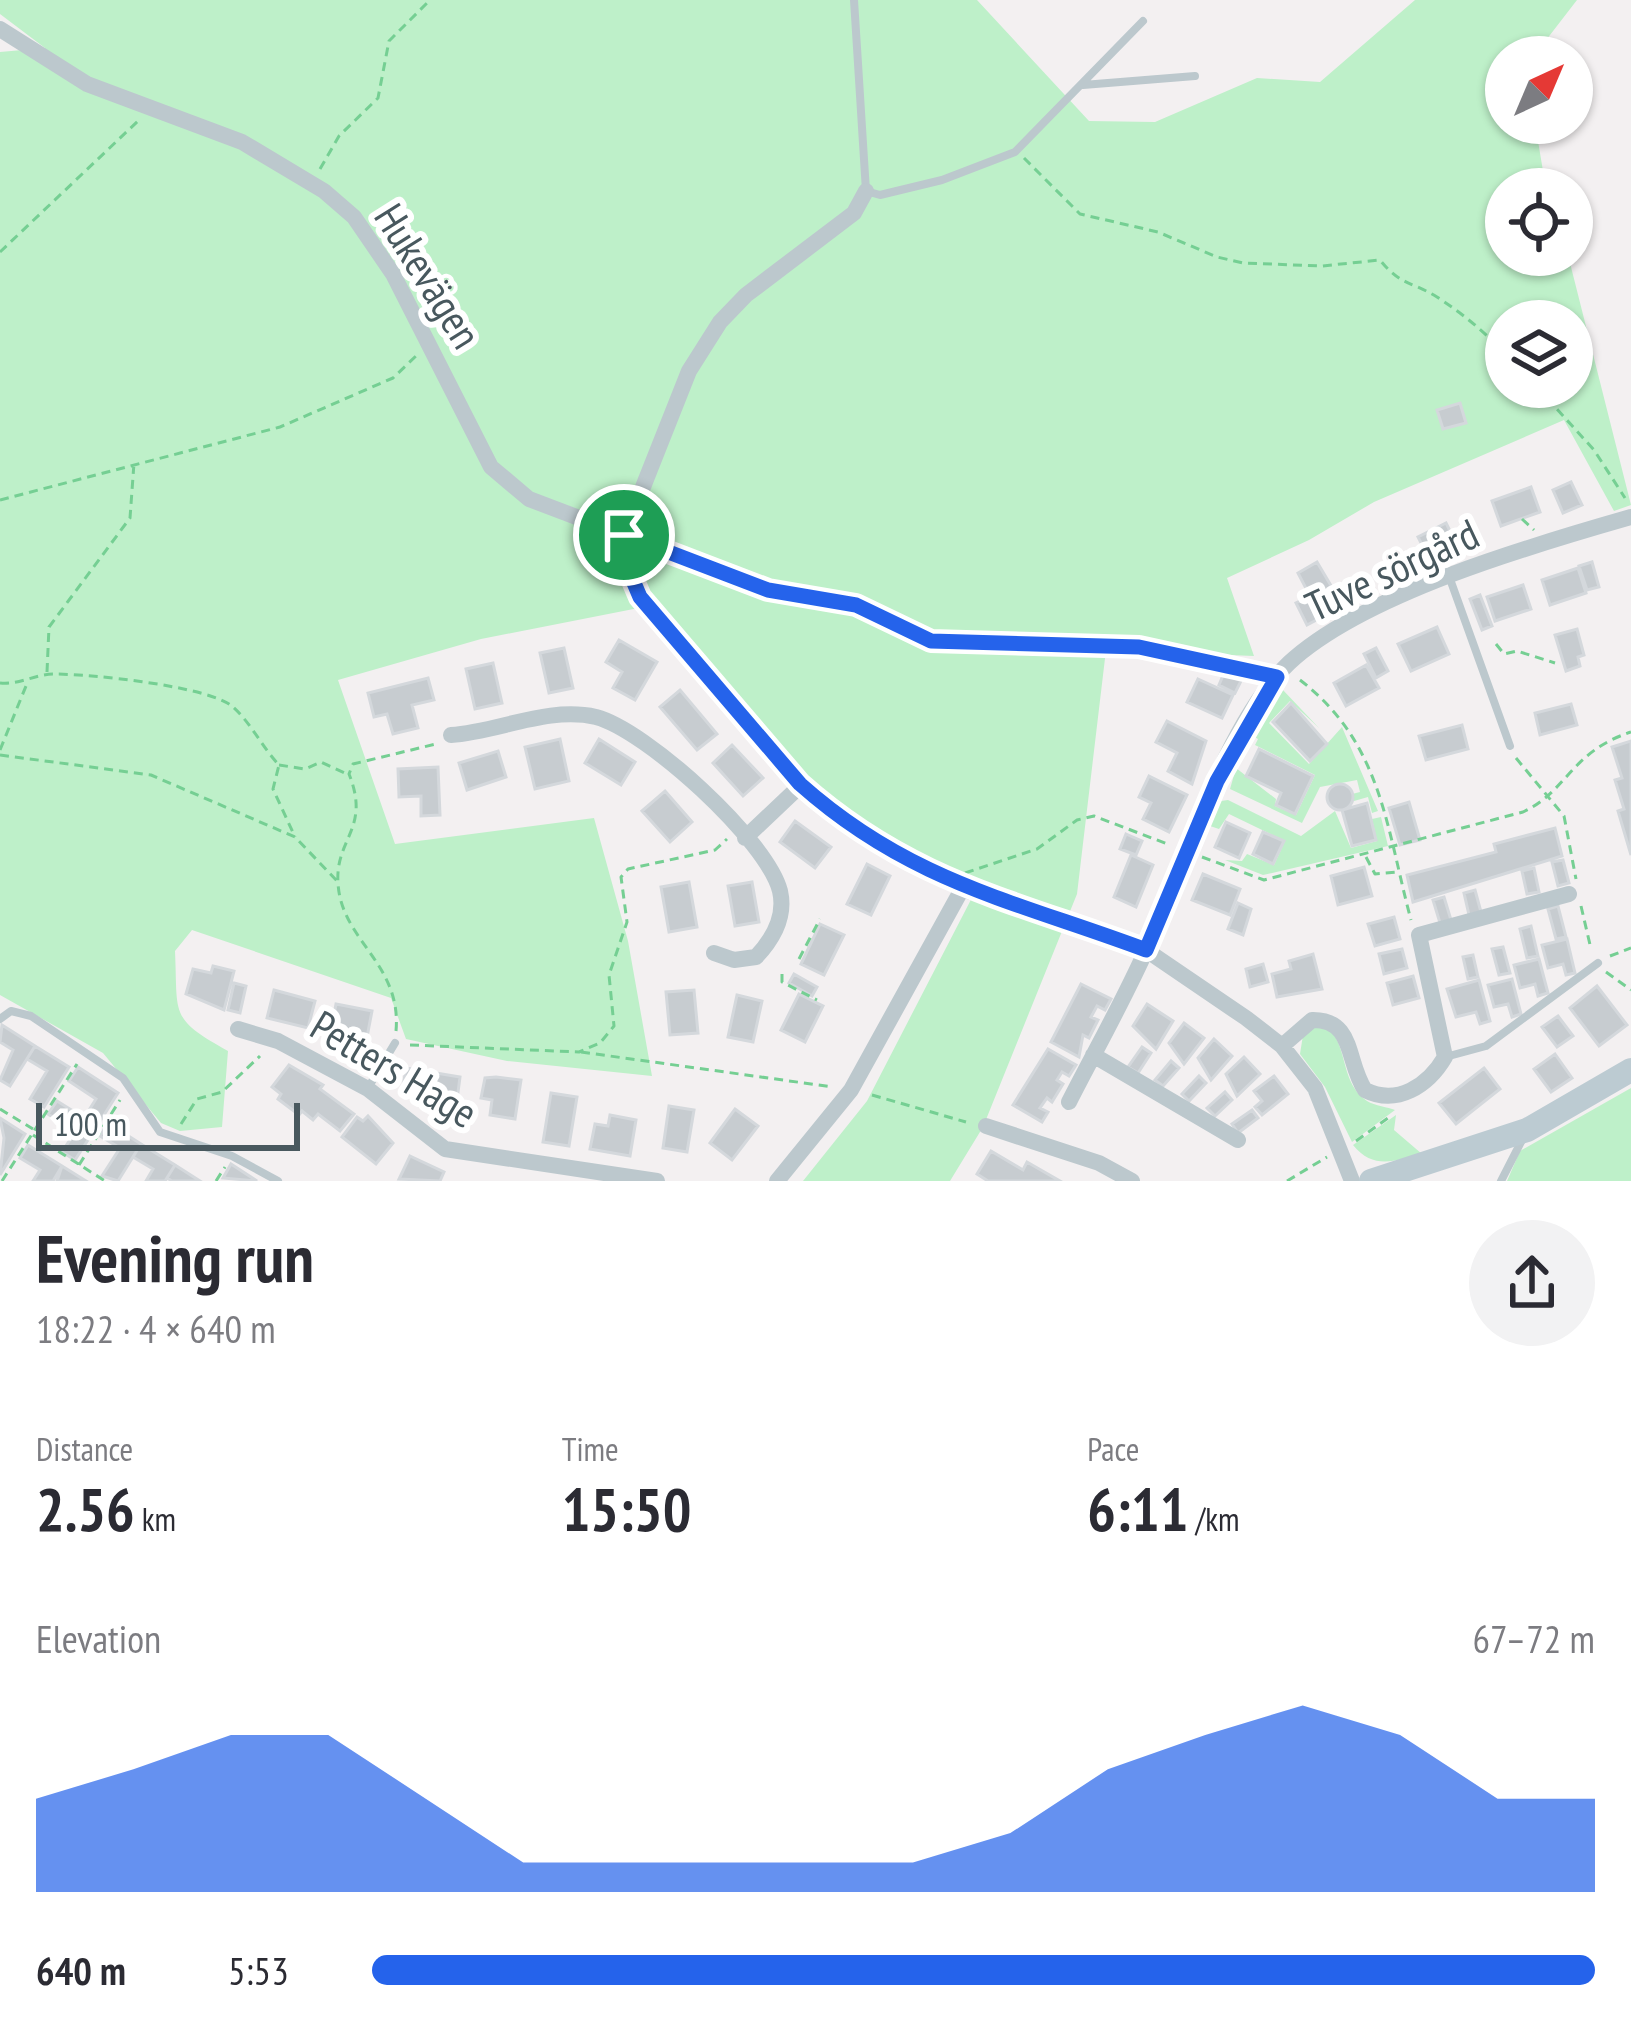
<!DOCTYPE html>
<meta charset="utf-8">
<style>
body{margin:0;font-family:"PT Sans Narrow",sans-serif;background:#f2f2f3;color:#2b2b33;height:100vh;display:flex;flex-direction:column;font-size:45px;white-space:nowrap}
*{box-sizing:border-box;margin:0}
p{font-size:39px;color:#7c7c81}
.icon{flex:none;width:66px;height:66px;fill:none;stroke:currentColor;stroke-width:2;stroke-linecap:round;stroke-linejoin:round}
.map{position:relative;height:1181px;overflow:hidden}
.panel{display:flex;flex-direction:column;background:#fff;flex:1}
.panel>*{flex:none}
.needle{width:78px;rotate:44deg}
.tools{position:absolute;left:1485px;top:36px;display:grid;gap:24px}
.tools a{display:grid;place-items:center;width:108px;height:108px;border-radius:50%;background:#fff;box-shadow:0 3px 9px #0004;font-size:60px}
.scale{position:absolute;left:36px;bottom:30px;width:264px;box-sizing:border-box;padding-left:12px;border:6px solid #48585e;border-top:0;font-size:33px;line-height:42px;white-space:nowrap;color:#48585e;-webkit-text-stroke:9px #fff;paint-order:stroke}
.pin{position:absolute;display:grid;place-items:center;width:102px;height:102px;color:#fff;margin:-51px;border:6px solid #fff;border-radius:50%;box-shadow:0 3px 12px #0007}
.round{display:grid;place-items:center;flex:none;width:126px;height:126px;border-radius:63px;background:#f2f2f3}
.headline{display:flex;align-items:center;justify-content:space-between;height:204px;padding:0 36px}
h1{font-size:66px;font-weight:700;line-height:90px}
.metrics{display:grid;grid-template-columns:repeat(3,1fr);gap:18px;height:204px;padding:12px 36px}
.metrics div{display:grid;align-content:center}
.metrics b{font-size:60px;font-weight:700}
.metrics small{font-size:33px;font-weight:400}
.metrics p{font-size:33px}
.chart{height:336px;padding:24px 36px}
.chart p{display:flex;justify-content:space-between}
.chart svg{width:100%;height:216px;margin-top:12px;fill:#2563eb;opacity:.7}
ul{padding:0 36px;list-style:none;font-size:39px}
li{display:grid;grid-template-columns:192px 144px 1fr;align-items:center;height:90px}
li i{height:30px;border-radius:15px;background:#2563eb}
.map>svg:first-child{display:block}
</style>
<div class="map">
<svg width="1631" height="1181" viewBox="0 0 1631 1181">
<rect width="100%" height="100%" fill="#f3f0f1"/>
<path fill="#bef0c9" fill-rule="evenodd" d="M0 0H977L1089 121 1155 122 1257 78 1320 82 1415 0H1577L1533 57H1506V123H1535L1546 189H1506V255H1568L1631 505 1614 511 1564 420 1374 502 1309 540 1227 578 1254 656 1106 650 1077 894 983 1127 950 1181H803L867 1101 978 886 893 844 813 784 659 604 481 639 338 680 395 844 594 818 628 941 652 1076 507 1061 406 1039 391 998 192 930 175 951C178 1016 169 1018 228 1051L222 1127 180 1131 161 1123 103 1053 0 995V52L45 48 0 14ZM1506 321H1572V387H1506Z
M1282 689 1319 728 1290 701 1269 723 1309 764 1342 727 1378 811 1372 813 1368 797 1354 801 1352 794 1360 792 1357 780 1320 787 1302 823 1230 789 1236 768 1276 799 1275 806 1296 815 1315 775 1255 745 1258 739 1253 736Z
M1228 800 1301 836 1335 811 1351 848 1377 841 1372 819 1381 817 1388 846 1263 875 1225 860 1242 861 1247 854 1274 865 1285 841 1229 814 1219 829 1210 826 1221 801Z
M1315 1027 1330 1029C1348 1050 1341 1084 1367 1101 1375 1106 1388 1107 1395 1110L1352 1142 1325 1087 1300 1054 1303 1035Z
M1631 1088V1181H1507L1520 1151Z
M1396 1115 1394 1130 1422 1154C1395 1161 1373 1170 1353 1145Z"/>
<path fill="#c7ccd0" stroke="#d4d8dc" stroke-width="3" d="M1460 403 1466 423 1443 429 1437 410Z
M1571 482 1582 505 1563 513 1553 490Z
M1531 487 1540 512 1501 526 1492 501Z
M1446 523 1458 547 1430 561 1418 537Z
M1317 562 1343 606 1307 625 1296 603 1310 596 1298 573Z
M1592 562 1599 587 1587 590 1579 566Z
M1578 568 1586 593 1550 605 1542 580Z
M1523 585 1531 609 1495 621 1487 597Z
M1480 595 1492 626 1482 630 1470 599Z
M1437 627 1449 654 1411 671 1398 644Z
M1577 629 1584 655 1578 657 1580 666 1566 671 1555 635Z
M619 640 657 662 635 700 613 688 622 672 606 662Z
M564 648 573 688 549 693 540 653Z
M1376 648 1388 671 1376 678 1364 654Z
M493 663 502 703 475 709 466 669Z
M1366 665 1379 688 1346 706 1334 683Z
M1224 673 1241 681 1235 693 1219 685Z
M428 678 434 700 412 705 418 728 393 734 387 714 374 717 368 693Z
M1198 679 1233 695 1222 718 1187 702Z
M680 690 717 734 697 750 660 707Z
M1291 703 1327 744 1310 761 1273 722Z
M1571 704 1577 725 1540 735 1535 713Z
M1167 721 1206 741 1192 784 1168 771 1177 753 1156 742Z
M1462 725 1468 749 1426 760 1419 736Z
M560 739 569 781 535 789 525 747Z
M599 739 635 762 621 785 585 763Z
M1631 741V855L1618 811 1624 809 1615 780 1622 778 1612 747Z
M732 745 763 778 743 796 713 763Z
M1259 749 1313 776 1295 814 1276 805 1281 793 1246 776Z
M498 751 506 777 467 790 459 763Z
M438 767 440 815 421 816V796L399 797 398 769Z
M1149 776 1187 795 1169 832 1143 819 1151 803 1139 797Z
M1327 797a13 13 0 1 1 26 0a13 13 0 1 1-26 0Z
M665 791 692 822 670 842 642 811Z
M1409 802 1420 840 1400 845 1389 808Z
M1367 803 1376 840 1352 846 1342 810Z
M795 821 831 847 815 868 780 842Z
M1226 822 1250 833 1239 858 1215 847Z
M1555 828 1562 856 1413 902 1407 875 1496 852 1494 844Z
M1263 832 1284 841 1273 864 1253 854Z
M1126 834 1142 841 1136 855 1120 849Z
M1131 855 1153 865 1136 907 1114 897Z
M1563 860 1569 883 1558 886 1552 862Z
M867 864 890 876 871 915 847 904Z
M1364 867 1372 896 1338 905 1331 876Z
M1534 868 1539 892 1527 894 1522 871Z
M1203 874 1240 889 1230 915 1192 900Z
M689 882 697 927 669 932 661 887Z
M752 882 759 922 735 926 728 886Z
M1475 890 1481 912 1469 915 1464 893Z
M1444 897 1451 920 1440 923 1433 900Z
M1238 903 1251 909 1243 935 1228 929Z
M1558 906 1566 937 1556 939 1548 909Z
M1394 917 1400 939 1375 946 1368 924Z
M820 924 844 935 824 975 801 964Z
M1531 926 1538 956 1527 958 1520 929Z
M1567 939 1575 973 1566 975 1563 964 1548 968 1542 945Z
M1503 947 1510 973 1499 975 1492 949Z
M1402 949 1407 968 1384 974 1379 954Z
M1313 954 1322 989 1277 997 1272 974 1291 969 1289 961Z
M1473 955 1478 977 1468 979 1463 957Z
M1539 959 1548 993 1538 996 1535 984 1520 988 1514 965Z
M1263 964 1268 982 1250 987 1246 969Z
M213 966 234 971 224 1010 186 994 193 969 211 973Z
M794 974 817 987 812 996 789 983Z
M1413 976 1419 998 1393 1005 1387 983Z
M1512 979 1521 1014 1512 1017 1508 1004 1494 1007 1488 985Z
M1479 980 1490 1021 1480 1024 1476 1012 1456 1017 1447 989Z
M234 983 246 986 240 1013 228 1010Z
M1081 984 1111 999 1105 1010 1097 1006 1091 1017 1098 1020 1089 1038 1083 1035 1079 1057 1051 1042Z
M1597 986 1627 1025 1599 1046 1570 1008Z
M274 990 315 1001 308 1028 267 1018Z
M694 990 698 1033 670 1035 666 992Z
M799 994 823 1006 805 1042 781 1030Z
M737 995 762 1001 753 1042 728 1037Z
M336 1004 372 1011 367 1037 331 1030Z
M1147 1004 1173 1021 1156 1049 1133 1026Z
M1558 1016 1573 1036 1557 1047 1542 1027Z
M1184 1023 1204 1038 1184 1064 1169 1043Z
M2 1025 35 1046 10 1086 0 1080 13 1050 0 1042Z
M1214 1039 1232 1056 1211 1080 1198 1058Z
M35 1046 69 1067 44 1107 30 1099 47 1071 27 1059Z
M1142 1047 1151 1053 1138 1073 1128 1067Z
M1048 1049 1076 1065 1069 1076 1062 1072 1057 1080 1063 1084 1052 1102 1047 1098 1040 1108 1048 1112 1042 1122 1013 1105Z
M1555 1054 1572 1078 1551 1092 1534 1069Z
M1244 1057 1260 1074 1237 1096 1226 1074Z
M1171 1061 1179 1068 1163 1086 1155 1080Z
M289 1065 323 1085 320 1089 354 1114 340 1131 318 1114 313 1120 302 1111 299 1115 278 1099 281 1094 272 1087Z
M78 1067 118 1093 97 1126 84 1118 96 1099 69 1081Z
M406 1068 460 1077 455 1115 429 1111 431 1098 402 1094Z
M1484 1068 1500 1089 1456 1124 1439 1103Z
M1199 1076 1206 1083 1189 1101 1182 1094Z
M1274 1076 1288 1094 1262 1115 1255 1107 1262 1101 1254 1091Z
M496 1077 521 1080 515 1119 490 1115 492 1100 481 1098 485 1078Z
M1225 1092 1232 1100 1215 1116 1207 1108Z
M551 1093 577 1097 569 1146 543 1142Z
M57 1101 97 1126 75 1160 62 1152 75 1132 48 1114Z
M669 1106 694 1110 687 1152 663 1148Z
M735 1109 758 1126 732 1160 710 1143Z
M1252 1110 1258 1118 1238 1133 1232 1124Z
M610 1115 636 1120 630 1156 590 1149 595 1124 608 1126Z
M368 1116 393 1143 376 1164 342 1137 357 1117 363 1121Z
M0 1118 25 1134 0 1175 4 1138Z
M108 1123 141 1144 118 1181 102 1176 120 1148 100 1136Z
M141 1144 175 1165 165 1181H146L153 1169 133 1157Z
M28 1145 62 1166 53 1181H33L40 1170 20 1158Z
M991 1151 1023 1170 1027 1162 1060 1181H988L977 1174Z
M410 1156 444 1172 440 1181 399 1179Z
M231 1164 257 1181 223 1178Z
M175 1165 200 1181H172L167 1178Z
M62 1166 86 1181H57Z"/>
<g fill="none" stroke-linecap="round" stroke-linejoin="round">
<path stroke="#75cf93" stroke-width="3" stroke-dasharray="9 6" stroke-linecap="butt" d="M1024 158 1080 214 1158 232 1217 257 1243 263 1322 266 1380 260C1401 286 1411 281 1437 297 1463 314 1485 332 1506 355
M320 169 339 136 378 98 389 41 430 0
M0 252 138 121
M1537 387 1594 450 1625 498
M0 500 280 427 393 378 417 355
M1522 519 1534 530
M642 543 768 590 856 605 931 641H1077L1259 671
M1496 644 1504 654 1517 651 1555 663
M47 672 49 627 130 518 134 463
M1300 680C1382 743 1386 827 1411 920
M0 683C20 685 35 674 54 674 90 674 210 686 233 707 251 723 262 747 279 765L273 789 295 837
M0 750 26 686
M0 755 151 775 295 837 337 881
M1516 758 1564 816 1576 879
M279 765 305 769 321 762 347 774
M1202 857 1264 880 1523 812C1568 791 1570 752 1631 732
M1366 857 1375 874 1398 872
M965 873 1037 849 1077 820 1094 816 1170 845
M1581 906 1591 949
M1610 956 1631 948
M799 959 820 919
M1606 972 1631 990
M782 974V982L817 1000
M396 1031C402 963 341 941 338 883 335 838 371 829 349 774L353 764 436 744
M410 1045 579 1052 600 1043 614 1026 609 975 627 922 621 877 628 869 715 850 727 839
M581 1052 833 1087
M872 1095 966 1122
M0 1109 33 1129
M181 1124 197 1099 222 1092 260 1056
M33 1135 105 1181
M1356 1141 1392 1115
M79 1165 120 1100
M2 1181 77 1064
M216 1181 225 1167
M1287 1181 1327 1157"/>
<path stroke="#bcc8cd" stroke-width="8" d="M854 0 866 191 880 195 942 180 1015 152 1143 21
M1083 85 1195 76
M1450 579 1510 746
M0 1019 11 1011 31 1016 123 1078 160 1132 232 1156 278 1181
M1449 1056 1486 1046 1598 963
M368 1088 395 1043
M1501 1181 1522 1140"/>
<path stroke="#bcc8cd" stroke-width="16" d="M0 29 87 84 242 142 324 191 354 217 393 274 491 467 529 499 624 535
M866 191 854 213 746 295 720 322 689 371 624 535 626 564 641 597 801 785 831 812 962 889 1146 950 1246 1018 1282 1046 1315 1088 1352 1181
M451 735C498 732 548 706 596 717 646 730 767 840 780 891 786 917 773 939 756 957L734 960 714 953
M745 838 801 785
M238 1029 278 1041 368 1089 445 1149 657 1181
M1282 1046 1312 1020C1355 1019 1346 1062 1365 1090 1397 1106 1428 1086 1445 1057L1419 935 1569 894
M1093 1055 1238 1140
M1069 1102C1095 1051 1124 1000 1147 948 1183 866 1225 724 1289 663 1363 594 1533 545 1631 517
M986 1126 1099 1163 1132 1181
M777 1181 851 1090 962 889"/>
<path stroke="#bccbd2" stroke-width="24" d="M1371 1181 1527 1130 1631 1070"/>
</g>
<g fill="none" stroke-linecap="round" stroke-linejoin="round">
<g stroke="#fff" stroke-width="24">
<path id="route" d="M624 535 768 590 856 605 931 641 1139 647 1277 677 1217 781 1146 950C1015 901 910 882 800 784L640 597 626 564Z"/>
</g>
<use href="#route" stroke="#2563eb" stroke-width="15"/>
</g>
<g text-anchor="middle" stroke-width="12" stroke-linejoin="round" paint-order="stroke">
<g font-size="42" fill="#48585e" stroke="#fff">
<text transform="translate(428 276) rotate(58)" y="15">Hukevägen</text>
<text transform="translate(1392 570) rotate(-25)" y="15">Tuve sörgård</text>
<text transform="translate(394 1069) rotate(31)" y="15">Petters Hage</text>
</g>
</g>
</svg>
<div class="tools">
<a><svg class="needle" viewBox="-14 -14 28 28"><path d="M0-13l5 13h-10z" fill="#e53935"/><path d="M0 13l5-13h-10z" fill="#7c7c81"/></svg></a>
<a><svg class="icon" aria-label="locate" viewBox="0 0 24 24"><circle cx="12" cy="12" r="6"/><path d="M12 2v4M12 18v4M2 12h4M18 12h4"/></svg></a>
<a><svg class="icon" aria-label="layers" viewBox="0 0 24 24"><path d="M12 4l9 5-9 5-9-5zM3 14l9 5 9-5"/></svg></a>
</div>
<div class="scale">100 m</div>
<div class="pin" style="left:624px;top:535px;background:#1e9e55"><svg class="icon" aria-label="arrive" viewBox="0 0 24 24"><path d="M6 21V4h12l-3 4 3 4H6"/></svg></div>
</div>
<section class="panel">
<div class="headline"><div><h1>Evening run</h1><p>18:22 · 4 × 640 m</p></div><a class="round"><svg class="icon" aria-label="share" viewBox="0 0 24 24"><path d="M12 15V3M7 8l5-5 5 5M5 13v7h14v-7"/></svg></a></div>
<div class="metrics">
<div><p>Distance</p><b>2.56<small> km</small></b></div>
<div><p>Time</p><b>15:50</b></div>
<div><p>Pace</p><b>6:11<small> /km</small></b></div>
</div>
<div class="chart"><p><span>Elevation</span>67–72 m</p>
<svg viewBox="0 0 160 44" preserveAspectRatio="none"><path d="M0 44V25L10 19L20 12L30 12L40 25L50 38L60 38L70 38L80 38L90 38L100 32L110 19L120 12L130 6L140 12L150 25L160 25V44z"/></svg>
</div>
<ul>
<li><b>640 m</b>5:53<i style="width:100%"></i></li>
</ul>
</section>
